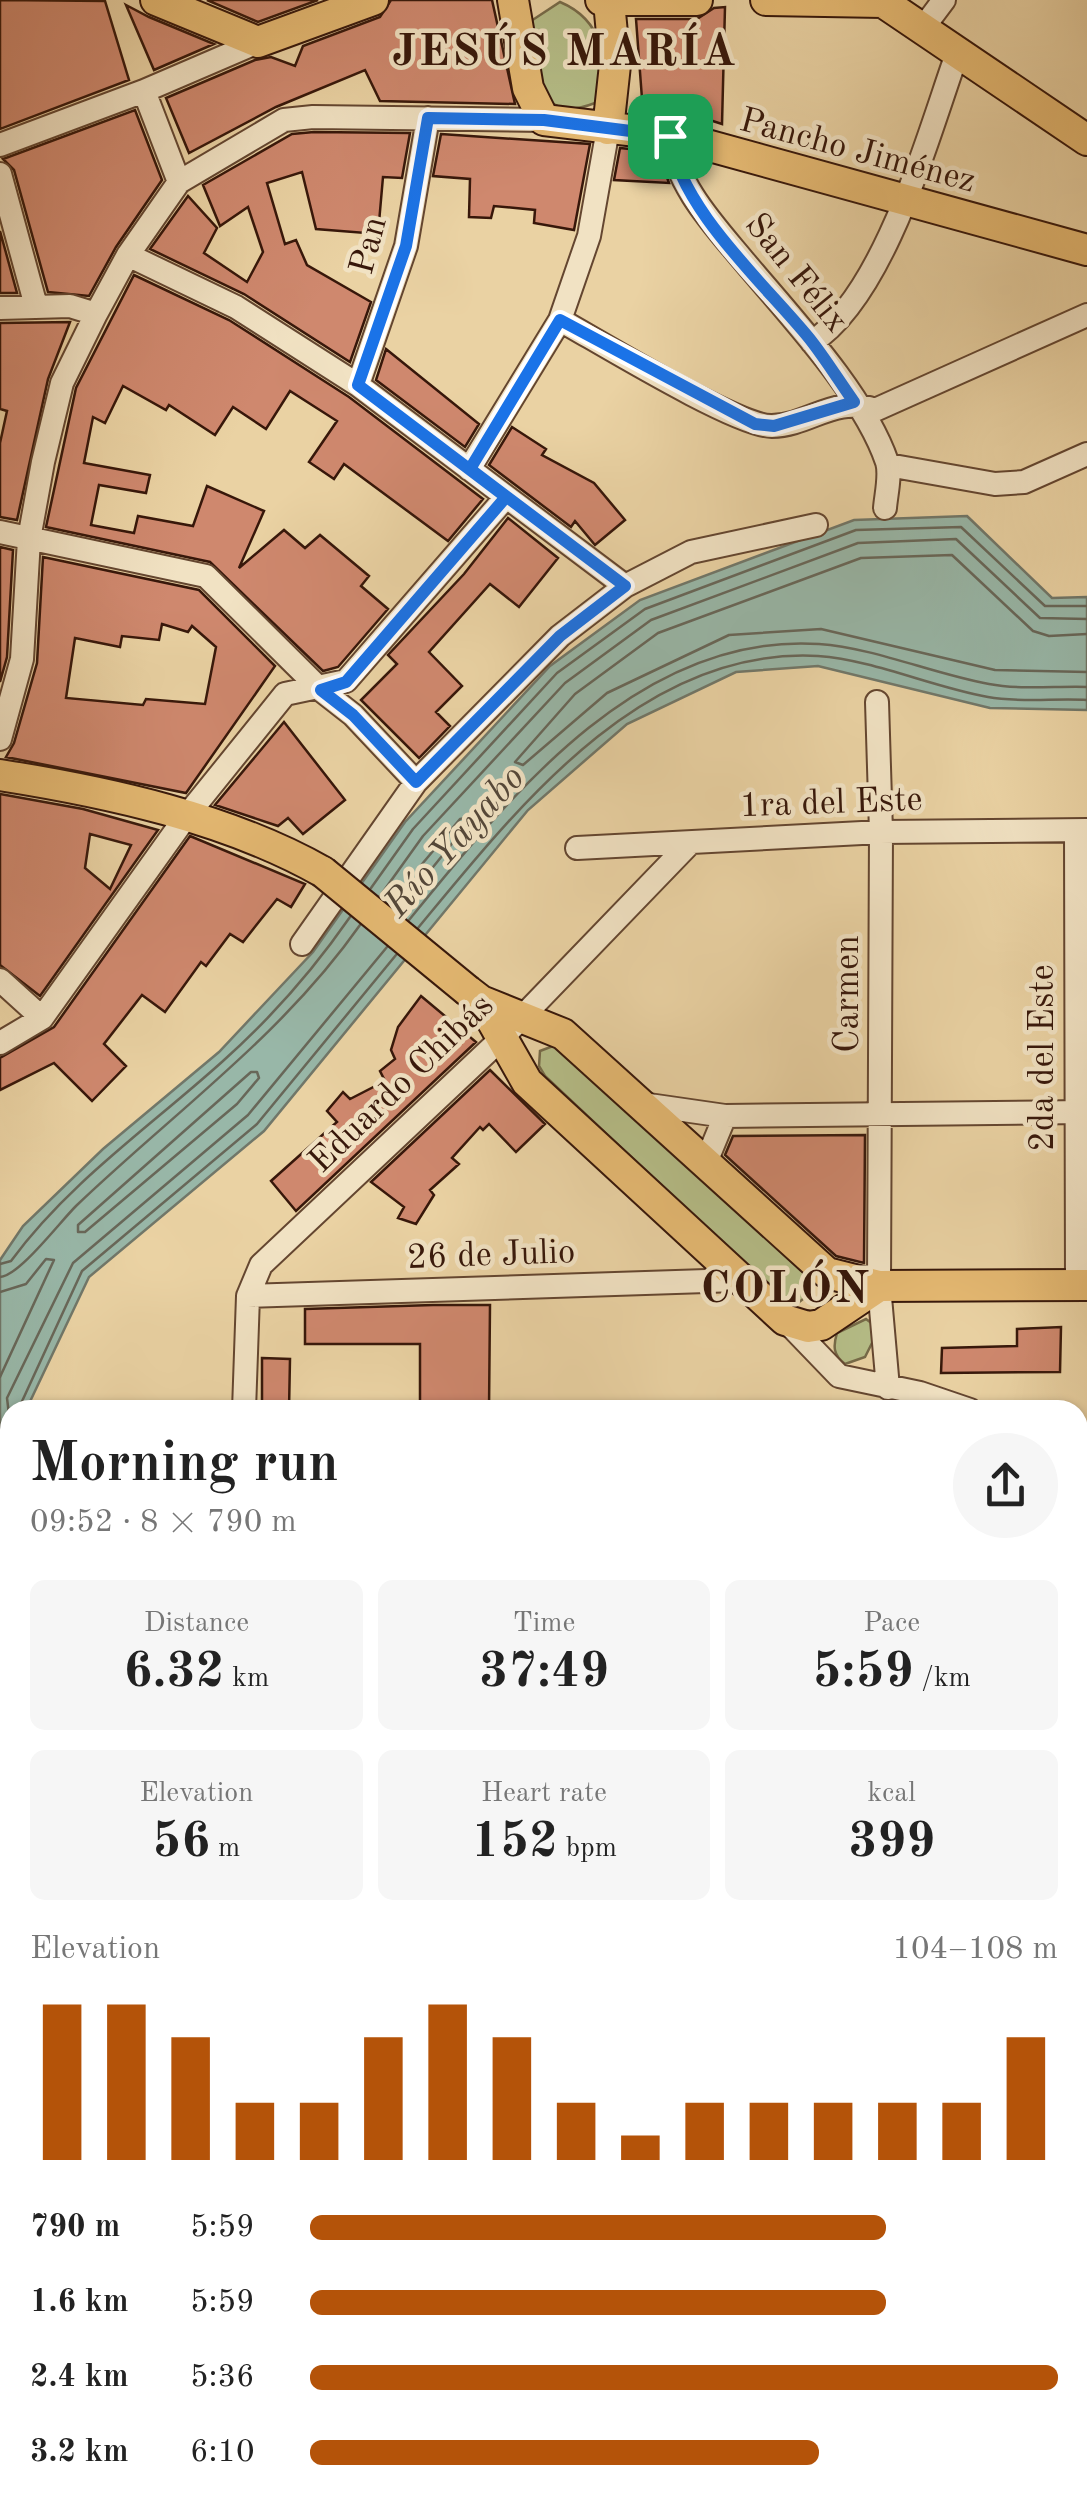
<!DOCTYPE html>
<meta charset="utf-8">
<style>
body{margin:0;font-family:"Old Standard TT",serif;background:#f6f6f6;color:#222;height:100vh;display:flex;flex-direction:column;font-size:38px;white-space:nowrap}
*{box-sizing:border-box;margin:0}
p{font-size:32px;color:#767676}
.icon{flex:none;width:55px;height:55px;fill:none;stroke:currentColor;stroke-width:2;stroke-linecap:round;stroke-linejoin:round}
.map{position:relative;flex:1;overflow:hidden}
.sheet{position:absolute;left:0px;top:1400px;width:1088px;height:1112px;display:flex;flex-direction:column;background:#fff;border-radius:30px 30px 0 0;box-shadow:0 2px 8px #0004}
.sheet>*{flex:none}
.pin{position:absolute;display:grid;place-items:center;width:85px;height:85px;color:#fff;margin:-42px;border-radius:20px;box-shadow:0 5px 15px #0006}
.round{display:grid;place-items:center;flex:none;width:105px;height:105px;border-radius:52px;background:#f6f6f6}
.head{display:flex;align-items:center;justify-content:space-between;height:170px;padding:0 30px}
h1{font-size:55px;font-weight:600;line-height:75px}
.stats{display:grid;grid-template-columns:repeat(3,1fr);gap:15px;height:170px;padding:10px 30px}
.stats div{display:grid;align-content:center;border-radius:15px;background:#f6f6f6;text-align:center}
.stats b{font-size:50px;font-weight:600}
.stats small{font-size:28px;font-weight:400}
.stats p{font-size:28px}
.chart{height:280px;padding:20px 30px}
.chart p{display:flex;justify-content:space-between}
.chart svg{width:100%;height:180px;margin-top:10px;stroke:#b45309;stroke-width:6}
ul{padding:0 30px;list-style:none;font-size:32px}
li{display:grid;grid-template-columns:160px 120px 1fr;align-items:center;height:75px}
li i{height:25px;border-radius:12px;background:#b45309}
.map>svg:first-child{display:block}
</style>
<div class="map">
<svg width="1087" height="2511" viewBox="0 0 1087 2511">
<rect width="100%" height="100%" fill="#ead2a3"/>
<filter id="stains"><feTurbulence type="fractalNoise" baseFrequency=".002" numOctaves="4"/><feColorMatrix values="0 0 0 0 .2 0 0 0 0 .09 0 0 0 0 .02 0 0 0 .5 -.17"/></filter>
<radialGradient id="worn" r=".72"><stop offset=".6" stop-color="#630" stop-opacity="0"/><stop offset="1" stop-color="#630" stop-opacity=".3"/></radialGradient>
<path fill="#b5bd87" stroke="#766a48" stroke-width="2.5" d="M560 2C601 19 615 65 595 103 574 111 563 112 544 98L531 21Z
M553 1046 563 1047 806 1275 807 1296 798 1303 784 1301 545 1076 539 1066 540 1051Z
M866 1319 874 1325 875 1337 865 1357 845 1364C833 1355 833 1346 837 1333Z"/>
<path fill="#98b7a8" stroke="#717769" stroke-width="2.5" d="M967 516 1052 598 1087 597V710L990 708 818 666 736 672 627 724 528 810 264 1131 89 1277 26 1410H10V1443L0 1487V1260L23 1226 103 1149 219 1052 313 952 405 822 550 666 640 600 854 520Z
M0 1773 10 1800V1967L0 1965Z
M1078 2133 1087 2145V2304L1078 2291Z"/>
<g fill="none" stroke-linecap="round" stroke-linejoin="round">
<path stroke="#686759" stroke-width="2.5" d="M1087 634 1049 636 1033 631 952 555 861 558 658 633 575 694 515 762 523 765 607 693 729 635 821 629 995 670 1087 672
M460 819 466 818 467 825 425 877H418L417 870Z
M371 888 413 829 557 673 645 609 856 530 961 527 1045 606H1087
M380 896 423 836 565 683 651 620 858 543 956 539 1040 618 1087 619
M409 920C510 796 640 632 819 644 875 648 933 674 989 684 1020 690 1055 686 1087 687
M418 928C518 807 643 646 818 656 874 660 932 687 988 697 1020 703 1055 698 1087 700
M251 1072H257L259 1078 237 1104 85 1232H78V1225Z
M0 1264 11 1261C69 1182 151 1126 223 1061 270 1019 314 969 350 917
M0 1277C19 1276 59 1223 76 1206 173 1113 282 1036 360 925
M0 1292 26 1284 46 1259 54 1260 0 1377
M18 1410 82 1271 257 1124 396 955
M10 1423 7 1398 73 1263 248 1115 387 947"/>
</g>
<path fill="#cf886e" stroke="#37170a" stroke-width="2.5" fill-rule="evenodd" d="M0 0 105 1 129 80 0 129Z
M207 0H318L258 22Z
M391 0H492L515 104 380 101 365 70 276 107 189 153 166 98 255 60 271 57 295 66 303 46 380 17Z
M126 5 149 17 214 44 154 70Z
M725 7 722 124 679 110 643 112 636 19H697L714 8Z
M135 110 162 180 116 247 89 296 48 292 14 170 3 159Z
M314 132 410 133 402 178 383 177 378 234 316 229 302 172 267 183 285 244 296 240 307 265 371 302 350 362 244 294 150 249 188 196 217 228 204 253 247 282 263 252 248 207 220 226 203 185 292 134Z
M441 134 590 144 574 230 534 223 535 210 494 206 491 218 469 217 470 179 433 176Z
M620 148 658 152 669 183 614 180Z
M0 231 17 293H0Z
M134 275 229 320 349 397 483 499 448 541 344 464 334 479 309 462 337 421 290 391 266 429 233 407 215 435 169 405 166 410 123 386 105 423 93 417 84 463 150 475 146 493 99 485 91 525 134 533 138 516 193 526 207 486 264 511 239 568 284 530 305 548 320 535 369 576 361 586 388 609 338 667 323 671 210 562 46 527 76 388Z
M70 322 48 379 17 520 0 517V443L7 411 0 409V323Z
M386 349 479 424 465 447 376 380Z
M512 427 546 449 542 455 594 483 625 520 595 545 575 521 571 527 489 465Z
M508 518 558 558 519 607 490 584 429 652 462 686 436 712 450 726 419 758 361 700 397 664 388 655 464 574Z
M0 547 13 550 7 657 0 682Z
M43 557 199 590 275 666 186 793 6 757 14 743 37 663ZM162 624 188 632 192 626 216 647 205 704 146 699 143 705 66 698 75 638 120 647 122 636 159 640Z
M284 722 345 800 303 834 288 818 278 826 215 805Z
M0 794 83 809 158 830 40 996 0 965ZM90 834 131 845 110 889 85 868Z
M190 836 305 884 291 907 277 899 243 942 230 934 206 966 201 962 165 1012 142 995 104 1044 126 1066 92 1101 54 1063 0 1090V1058L54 1027Z
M421 996 476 1042 296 1211 271 1181 337 1122 327 1111 343 1092 350 1099 385 1081 380 1071 395 1059 391 1050 398 1027Z
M490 1070 545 1124 516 1152 489 1124 483 1130 480 1127 452 1158 459 1164 430 1190 434 1195 416 1224 398 1218 404 1207 371 1182Z
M865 1135 864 1263 836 1256 725 1155 733 1136Z
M433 1305H490L489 1410H420V1344H305V1309Z
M1061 1327 1060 1372 941 1373 942 1348 1017 1346V1329Z
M262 1358 290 1359 289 1410H262Z"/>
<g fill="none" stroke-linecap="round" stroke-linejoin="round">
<g stroke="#644630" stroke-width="26">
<path id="minor" d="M923 28 944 0
M144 91 179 182
M670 135C675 184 713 224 743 260 789 315 864 394 887 462 891 475 886 495 885 508
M0 145 144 91 258 42
M0 174 36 306
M128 255 236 307 358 385 625 586
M0 308 70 306 96 314
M560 320C598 341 738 427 772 426 811 425 834 395 875 410L1087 315
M812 342C885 295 929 132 958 51
M358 385 406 246 428 118
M888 465 995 484 1024 482 1087 454
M469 469 560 320 589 236 608 129
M0 532 206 576 321 690 353 715 416 782
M877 702 881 832 879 1286 888 1388
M0 739 22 659 29 539 43 462 62 383 96 314 128 255 179 182 284 120 313 117 544 120
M1076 831 1077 1285
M577 848 881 832 1087 830
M302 944 416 782 560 636 625 586 691 552 816 525
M0 980 42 1018
M0 1043 42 1018 185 818 285 694 346 681 506 497
M642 1104 725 1116 1087 1112
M706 1162 725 1116
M248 1296 737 1280
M787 1322 839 1376 920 1393 970 1410
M244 1410 248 1296 261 1265 501 1039 690 843
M1078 1438H1087
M1078 1531H1087
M1078 1778 1087 1779"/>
</g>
<g stroke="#37170a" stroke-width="34">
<path id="major" d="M156 0 258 42 373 0
M513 0 528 88 544 120 670 135 1087 250
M601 0H697
M766 0 883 2 1087 140
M608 129 615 65 609 2
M0 775C108 792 228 818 323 872
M468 991 481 1001 563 1034 827 1273 879 1286 1087 1285
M481 1001 527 1082 785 1320 808 1327 821 1325 879 1286"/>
</g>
<use href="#minor" stroke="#f1e2c3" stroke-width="22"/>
<use href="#major" stroke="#e5b972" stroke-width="30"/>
<g stroke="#37170a" stroke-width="10">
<path id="rail" d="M1078 1463 1087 1462
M0 1847 10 1840"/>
</g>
<use href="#rail" stroke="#f1e2c3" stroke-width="6" stroke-dasharray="19" stroke-linecap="butt"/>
<g stroke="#37170a" stroke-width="34" stroke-linecap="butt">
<path id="major-bridge" d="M323 872 468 991"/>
</g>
<use href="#major-bridge" stroke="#e5b972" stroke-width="30"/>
</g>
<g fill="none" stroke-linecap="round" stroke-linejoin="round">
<g stroke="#fff" stroke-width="20">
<path id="route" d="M670 136 544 120 428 118 406 246 358 385 506 497 346 682 321 690 353 715 416 782 560 636 625 586 470 469 560 320 755 424 774 426 854 402C839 381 825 358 809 338 765 284 678 207 670 136"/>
</g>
<use href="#route" stroke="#1a73e8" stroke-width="12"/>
</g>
<g text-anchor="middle" stroke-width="9" stroke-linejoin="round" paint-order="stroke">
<g font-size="35" fill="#37170a" stroke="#f1e2c3">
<text transform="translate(858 149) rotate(15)" y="12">Pancho Jiménez</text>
<text transform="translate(367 245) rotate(-75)" y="12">Pan</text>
<text transform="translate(798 272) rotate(51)" y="12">San Félix</text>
<text transform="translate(831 801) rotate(-2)" y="12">1ra del Este</text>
<text transform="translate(846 994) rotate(-90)" y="12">Carmen</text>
<text transform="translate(1041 1058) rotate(-90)" y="12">2da del Este</text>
<text transform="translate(400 1082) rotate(-44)" y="12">Eduardo Chibás</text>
<text transform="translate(491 1253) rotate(-2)" y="12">26 de Julio</text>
</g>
<g font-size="38" font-style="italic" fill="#544739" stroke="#f1e2c3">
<text transform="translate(453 840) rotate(-48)" y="13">Río Yayabo</text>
</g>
<g font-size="45" font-weight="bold" letter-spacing="2.5" fill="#37170a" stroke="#f1e2c3">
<text x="565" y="65">JESÚS MARÍA</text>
<text x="786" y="1302">COLÓN</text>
</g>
</g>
<rect width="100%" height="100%" filter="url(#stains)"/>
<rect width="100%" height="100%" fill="url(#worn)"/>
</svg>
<div class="pin" style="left:670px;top:136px;background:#1e9e55"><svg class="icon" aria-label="arrive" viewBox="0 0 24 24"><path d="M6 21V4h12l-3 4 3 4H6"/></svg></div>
<section class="sheet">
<div class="head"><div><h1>Morning run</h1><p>09:52 · 8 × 790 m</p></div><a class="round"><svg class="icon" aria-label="share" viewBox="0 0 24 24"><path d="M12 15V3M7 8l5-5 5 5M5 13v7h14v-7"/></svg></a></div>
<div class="stats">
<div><p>Distance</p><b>6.32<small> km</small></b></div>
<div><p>Time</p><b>37:49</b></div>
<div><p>Pace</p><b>5:59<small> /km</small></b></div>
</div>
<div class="stats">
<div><p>Elevation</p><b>56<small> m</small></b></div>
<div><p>Heart rate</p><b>152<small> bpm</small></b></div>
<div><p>kcal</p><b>399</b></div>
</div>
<div class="chart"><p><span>Elevation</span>104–108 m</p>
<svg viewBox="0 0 160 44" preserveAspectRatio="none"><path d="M5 44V6M15 44V6M25 44V14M35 44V30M45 44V30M55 44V14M65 44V6M75 44V14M85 44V30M95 44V38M105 44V30M115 44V30M125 44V30M135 44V30M145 44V30M155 44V14"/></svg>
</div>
<ul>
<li><b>790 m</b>5:59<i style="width:77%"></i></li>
<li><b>1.6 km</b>5:59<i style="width:77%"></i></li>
<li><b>2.4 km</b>5:36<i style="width:100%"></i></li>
<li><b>3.2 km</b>6:10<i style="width:68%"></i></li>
</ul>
</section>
</div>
